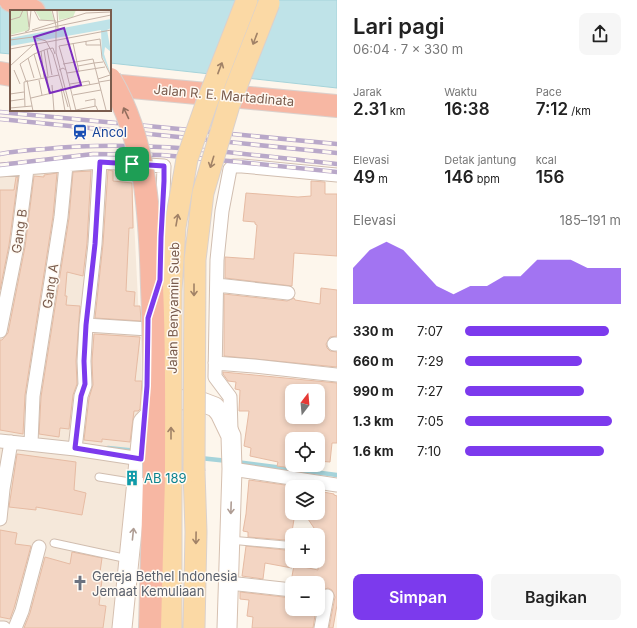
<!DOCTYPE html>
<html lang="id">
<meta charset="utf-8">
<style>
body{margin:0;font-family:Inter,sans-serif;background:#f6f6f6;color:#222;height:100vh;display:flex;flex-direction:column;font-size:15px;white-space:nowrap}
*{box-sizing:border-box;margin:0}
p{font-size:13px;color:#767676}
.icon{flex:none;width:22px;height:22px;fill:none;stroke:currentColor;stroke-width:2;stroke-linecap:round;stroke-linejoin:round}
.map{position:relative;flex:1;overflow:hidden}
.drawer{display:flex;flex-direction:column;background:#fff;width:300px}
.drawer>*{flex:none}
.needle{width:26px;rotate:16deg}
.tools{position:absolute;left:285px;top:384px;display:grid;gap:8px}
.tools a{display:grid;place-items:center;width:40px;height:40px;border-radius:8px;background:#fff;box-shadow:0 2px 6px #0003;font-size:20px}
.pin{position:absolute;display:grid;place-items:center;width:34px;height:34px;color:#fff;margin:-17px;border-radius:8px;box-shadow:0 2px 6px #0006}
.round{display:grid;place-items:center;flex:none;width:42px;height:42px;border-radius:8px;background:#f6f6f6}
.summary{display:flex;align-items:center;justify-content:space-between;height:68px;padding:0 16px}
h1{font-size:22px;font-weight:600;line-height:30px}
.metrics{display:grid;grid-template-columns:repeat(3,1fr);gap:6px;height:68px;padding:4px 16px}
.metrics div{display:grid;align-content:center}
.metrics b{font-size:17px;font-weight:600}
.metrics small{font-size:11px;font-weight:400}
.metrics p{font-size:11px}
.chart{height:112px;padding:8px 16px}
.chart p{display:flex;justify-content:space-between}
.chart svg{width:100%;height:72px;margin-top:4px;fill:#7c3aed;opacity:.7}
.cta{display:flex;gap:8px;margin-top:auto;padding:8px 16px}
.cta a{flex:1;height:46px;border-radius:8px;background:#7c3aed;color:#fff;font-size:16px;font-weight:600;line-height:46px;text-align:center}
.cta a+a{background:#f6f6f6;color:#222}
ul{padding:0 16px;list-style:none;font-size:13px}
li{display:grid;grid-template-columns:64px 48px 1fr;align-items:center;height:30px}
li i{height:10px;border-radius:5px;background:#7c3aed}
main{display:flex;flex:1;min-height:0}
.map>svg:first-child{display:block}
</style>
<main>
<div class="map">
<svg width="337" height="628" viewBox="0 0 337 628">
<rect width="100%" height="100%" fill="#fdf6ec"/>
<path fill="#f5e8da" d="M131 160 144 419 125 628H0V170Z"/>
<path fill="#bfe3e8" stroke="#a5d3da" d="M0 0H337V88L110 63V11H11V54L0 53Z"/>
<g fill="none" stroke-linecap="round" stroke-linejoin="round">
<path stroke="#a5d3da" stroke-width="4.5" d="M108 448 137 451
M200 458 228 461
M236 462 337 475"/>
</g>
<path fill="#f3d5c3" stroke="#e6bba3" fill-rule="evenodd" d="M108 170 113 171V181L132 183 133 228H129L126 291 135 292 134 306H140L141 321 95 318 103 244Z
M91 171 87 243 83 276 67 272 65 296H67L66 305 80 306 76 361 77 384 73 395 69 429 60 428 59 437 39 434 41 397 69 218 73 172Z
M57 173 53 216 25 395 23 434 0 430V340H2L8 333 25 247 34 176 44 177V175Z
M16 177H18L9 245 0 290V190H14Z
M311 181 325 182V194H337V256L294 253 292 286 225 278V257L254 259 257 225 255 224V222L243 221 246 193 298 197 311 196Z
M321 288 337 290V336L330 337 326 344 327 348 330 351 337 352V367L224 356V294L287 301 294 298 295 300 320 304Z
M94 334 140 337 135 381H142L140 409 138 411H134L130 442 102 439V442L84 440 89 398 93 385 92 361Z
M223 372 337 383V443H332L330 462 318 461V439H292V468L277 466 278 462 250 456 251 448 244 446 249 411H239L240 390 235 389 236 382 228 381 223 374ZM292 391H318V417H292Z
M17 454 76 462 74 490 86 493 82 515 36 507V510L9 507Z
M249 480 292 486V513H295L290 544 288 541 285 540 248 537V532L243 531 246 514Z
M318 491 334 494V495L337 496V605L333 628H329L335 597 332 590 328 588 321 591 318 601V583L291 582 294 565 318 570V534L304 513H318Z
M0 530 17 533 15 544 31 546 14 608 10 619 0 617Z
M246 546 285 550 289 547V552H292V568L265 563 263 579 242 576Z
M72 552 102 558 99 579 102 580 99 605 106 606 103 628H24L30 613 45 557 70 564Z
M240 592 292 598V609H316L313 628H252L253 617 247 616 249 600 240 599Z"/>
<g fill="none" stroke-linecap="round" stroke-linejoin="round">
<g stroke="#d1beb0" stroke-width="9">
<path id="lane" d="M99 477 136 483
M230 540 285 545
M54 543 128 559"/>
</g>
<g stroke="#d1beb0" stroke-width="15">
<path id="street" d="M0 170 100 162 164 166 161 254
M217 285 288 293
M86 325 148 329
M0 331 17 246 27 169
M334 344H337
M215 363 254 366 337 375
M231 430 230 397 215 377 217 260 222 211 230 169 233 166H242L337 175
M0 441 75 449 141 459
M31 443 33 396 61 217 66 165
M75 449 81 396 85 385 84 361 86 325 95 244 100 162
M232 469 337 485
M0 519 3 489 11 442
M229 583 292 590
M0 628H4
M15 628 22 611 39 547
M321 628 327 596"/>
</g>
<g stroke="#d6c0b0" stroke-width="21">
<path id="secondary" d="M122 628 143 422 163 401 194 399 215 407 220 413 231 436 232 469 227 628"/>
</g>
<g stroke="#dad1cd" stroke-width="23">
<path id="primary" d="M194 471 196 532 194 628
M171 628V472"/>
</g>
<g stroke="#dad1cd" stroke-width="24">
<path id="highway" d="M10 0 34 11
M0 73 11 75
M110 85 337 106
M150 628 154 478"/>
</g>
<use href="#lane" stroke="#fff" stroke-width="7"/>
<use href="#street" stroke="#fff" stroke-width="13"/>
<use href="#secondary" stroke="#fff" stroke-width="19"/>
<use href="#primary" stroke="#fbd9a5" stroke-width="21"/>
<use href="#highway" stroke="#f7b7a3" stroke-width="22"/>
<g stroke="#b9a8c9" stroke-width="4.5">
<path id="rail" d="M0 112 337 144
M0 119 337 153
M0 154C15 151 30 150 45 149 143 139 240 154 337 164
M0 165 93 154 161 155 229 161 337 172"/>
</g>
<use href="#rail" stroke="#fffaf3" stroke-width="3" stroke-dasharray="9" stroke-linecap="butt"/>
<g stroke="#dad1cd" stroke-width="23" stroke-linecap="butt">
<path id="primary-bridge" d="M194 471 195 260 203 193 229 105 269 3
M171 472V291L175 227 187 159 206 105 247 0"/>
</g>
<g stroke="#dad1cd" stroke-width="24" stroke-linecap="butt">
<path id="highway-bridge" d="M110 79C147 141 150 217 152 287 155 351 154 414 154 478"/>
</g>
<use href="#primary-bridge" stroke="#fbd9a5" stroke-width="21"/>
<use href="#highway-bridge" stroke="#f7b7a3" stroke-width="22"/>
</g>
<defs><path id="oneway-shaft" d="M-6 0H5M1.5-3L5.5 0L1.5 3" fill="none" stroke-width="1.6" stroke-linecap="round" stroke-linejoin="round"/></defs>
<g stroke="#a18267">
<use href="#oneway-shaft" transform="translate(255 39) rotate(111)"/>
<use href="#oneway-shaft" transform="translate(220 68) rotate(-69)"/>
<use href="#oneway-shaft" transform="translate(212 162) rotate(107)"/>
<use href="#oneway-shaft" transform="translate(177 220) rotate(-80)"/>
<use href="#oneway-shaft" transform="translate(194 290) rotate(90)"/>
<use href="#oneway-shaft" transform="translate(171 433) rotate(-90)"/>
<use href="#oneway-shaft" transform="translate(196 538) rotate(91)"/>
</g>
<use stroke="#936e5e" href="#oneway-shaft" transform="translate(126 113) rotate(-115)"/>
<g stroke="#af9d94">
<use href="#oneway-shaft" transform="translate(231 508) rotate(92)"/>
<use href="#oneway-shaft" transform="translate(133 534) rotate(-84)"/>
</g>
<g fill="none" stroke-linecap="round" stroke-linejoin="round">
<g stroke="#fff" stroke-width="8">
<path id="route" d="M100 162 164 166V181L161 237 160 280 148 318 147 386 141 459 75 448 81 396 85 384 84 361 86 325 95 244Z"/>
</g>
<use href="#route" stroke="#7c3aed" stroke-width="5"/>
</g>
<defs>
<g id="station-bare" transform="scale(1.2)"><path d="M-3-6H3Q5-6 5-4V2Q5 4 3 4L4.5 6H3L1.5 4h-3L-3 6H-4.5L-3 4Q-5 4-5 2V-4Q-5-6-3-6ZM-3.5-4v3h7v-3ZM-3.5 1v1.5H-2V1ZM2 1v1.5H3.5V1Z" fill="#1a4fb4" stroke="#fffaf3" stroke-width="2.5" paint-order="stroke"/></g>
<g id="building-bare" transform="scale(1.2)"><path d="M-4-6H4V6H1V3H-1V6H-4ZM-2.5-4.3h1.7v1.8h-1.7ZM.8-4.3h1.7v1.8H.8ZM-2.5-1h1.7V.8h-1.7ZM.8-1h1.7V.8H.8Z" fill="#0f9aa8" stroke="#fffaf3" stroke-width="2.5" paint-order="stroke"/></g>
<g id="church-bare" transform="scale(1.2)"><path d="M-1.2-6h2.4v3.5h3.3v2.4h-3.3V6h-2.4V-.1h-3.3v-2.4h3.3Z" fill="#6b7280" stroke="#fffaf3" stroke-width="2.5" paint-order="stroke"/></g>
</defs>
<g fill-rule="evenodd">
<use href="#station-bare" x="80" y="132"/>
<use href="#building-bare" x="132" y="478"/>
<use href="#church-bare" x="80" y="583"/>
</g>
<g text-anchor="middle" stroke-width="3" stroke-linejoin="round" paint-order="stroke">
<g font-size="13" fill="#7a5c4d" stroke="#fffaf3">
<text transform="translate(224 95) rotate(5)" y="5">Jalan R. E. Martadinata</text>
<text transform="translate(19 231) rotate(-82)" y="5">Gang B</text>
<text transform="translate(50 286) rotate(-81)" y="5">Gang A</text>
<text transform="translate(173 308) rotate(-89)" y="5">Jalan Benyamin Sueb</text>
</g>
<g font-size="13" fill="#164399" stroke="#fffaf3" text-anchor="start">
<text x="92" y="137">Ancol</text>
</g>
<g font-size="13" fill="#0d838f" stroke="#fffaf3" text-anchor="start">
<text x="144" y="483">AB 189</text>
</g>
<g font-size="13" fill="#5b616d" stroke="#fffaf3" text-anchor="start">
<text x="92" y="581">Gereja Bethel Indonesia<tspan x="92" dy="15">Jemaat Kemuliaan</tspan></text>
</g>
</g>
<g transform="translate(10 10)">
<rect width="101" height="101" fill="#fdf6ec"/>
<path d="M0 0H17L19 20 0 25ZM25 0H41L44 10H31ZM48 0H66L63 7 49 10Z" fill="#d8ecc9"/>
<path d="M101 9V18L97 20 101 42 95 37 94 44 101 65 92 46 91 20 0 36V28Z" fill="#bfe3e8"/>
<path fill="none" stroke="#c5b3a7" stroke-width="1" d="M17 0 19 17M24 0 29 10 46 11M42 0 46 16V43L61 101M47 0 48 20M0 10 10 7 13 0M22 20 76 3 101 2M15 22 19 20 21 0M0 26 101 5M0 30 23 27 36 31 43 44 58 97M76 31V35H91M63 33 69 62M0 39 101 20M37 39 42 65M34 40 38 66M31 41 34 67M24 44 31 68M18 48 24 68M53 54 83 49 84 53 93 52M0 56 23 35M68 56 84 53 96 100M4 60 10 74M49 60 53 58 56 60 66 101M56 60 49 36 90 29 92 48 101 66M57 63 95 57M37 66 39 84M88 69 100 65M17 70 23 101M29 70 32 85M16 71 10 54 24 44 37 39 43 38 45 44M89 72 101 70M60 74 79 71 80 75M42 75 44 101M51 78 55 101M61 78 89 73M0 84 14 82M63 85 91 80M21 88 42 83M0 91 14 89M75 91 85 89V96M15 97 14 72 49 65M0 98 22 96M66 100 86 96 88 101"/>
<path fill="#7b2cbf" fill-opacity="0.15" stroke="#7b2cbf" stroke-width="2" d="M54 18 71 75 40 83 24 27Z"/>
<rect width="101" height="101" fill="none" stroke="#7a5c4d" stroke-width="2"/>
</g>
</svg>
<div class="tools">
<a><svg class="needle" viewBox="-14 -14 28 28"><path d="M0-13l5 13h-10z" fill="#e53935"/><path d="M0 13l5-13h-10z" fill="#767676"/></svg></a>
<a><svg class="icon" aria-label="locate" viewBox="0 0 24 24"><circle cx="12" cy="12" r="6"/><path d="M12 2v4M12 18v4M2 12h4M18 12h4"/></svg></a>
<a><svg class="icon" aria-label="layers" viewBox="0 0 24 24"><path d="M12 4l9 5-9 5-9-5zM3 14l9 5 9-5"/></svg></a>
<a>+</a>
<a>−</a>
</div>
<div class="pin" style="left:132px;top:164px;background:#1e9e55"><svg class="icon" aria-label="arrive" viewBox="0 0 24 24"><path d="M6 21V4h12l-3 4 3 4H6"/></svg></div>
</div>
<section class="drawer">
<div class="summary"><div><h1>Lari pagi</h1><p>06:04 · 7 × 330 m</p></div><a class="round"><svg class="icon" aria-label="share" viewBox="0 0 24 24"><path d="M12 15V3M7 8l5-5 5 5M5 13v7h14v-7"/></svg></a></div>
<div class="metrics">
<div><p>Jarak</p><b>2.31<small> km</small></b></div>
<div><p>Waktu</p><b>16:38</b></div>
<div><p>Pace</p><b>7:12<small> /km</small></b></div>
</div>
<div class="metrics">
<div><p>Elevasi</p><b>49<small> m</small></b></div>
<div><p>Detak jantung</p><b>146<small> bpm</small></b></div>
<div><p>kcal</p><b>156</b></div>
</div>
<div class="chart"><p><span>Elevasi</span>185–191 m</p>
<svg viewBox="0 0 160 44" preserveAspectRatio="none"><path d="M0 44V22L10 11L20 6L30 11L40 22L50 33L60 38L70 33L80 33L90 27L100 27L110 17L120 17L130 17L140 22L150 22L160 22V44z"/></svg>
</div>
<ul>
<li><b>330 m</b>7:07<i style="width:92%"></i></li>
<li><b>660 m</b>7:29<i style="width:75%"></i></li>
<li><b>990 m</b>7:27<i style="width:76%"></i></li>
<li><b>1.3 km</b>7:05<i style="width:94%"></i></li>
<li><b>1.6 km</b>7:10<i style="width:89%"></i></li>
</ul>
<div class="cta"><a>Simpan</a><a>Bagikan</a></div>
</section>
</main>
